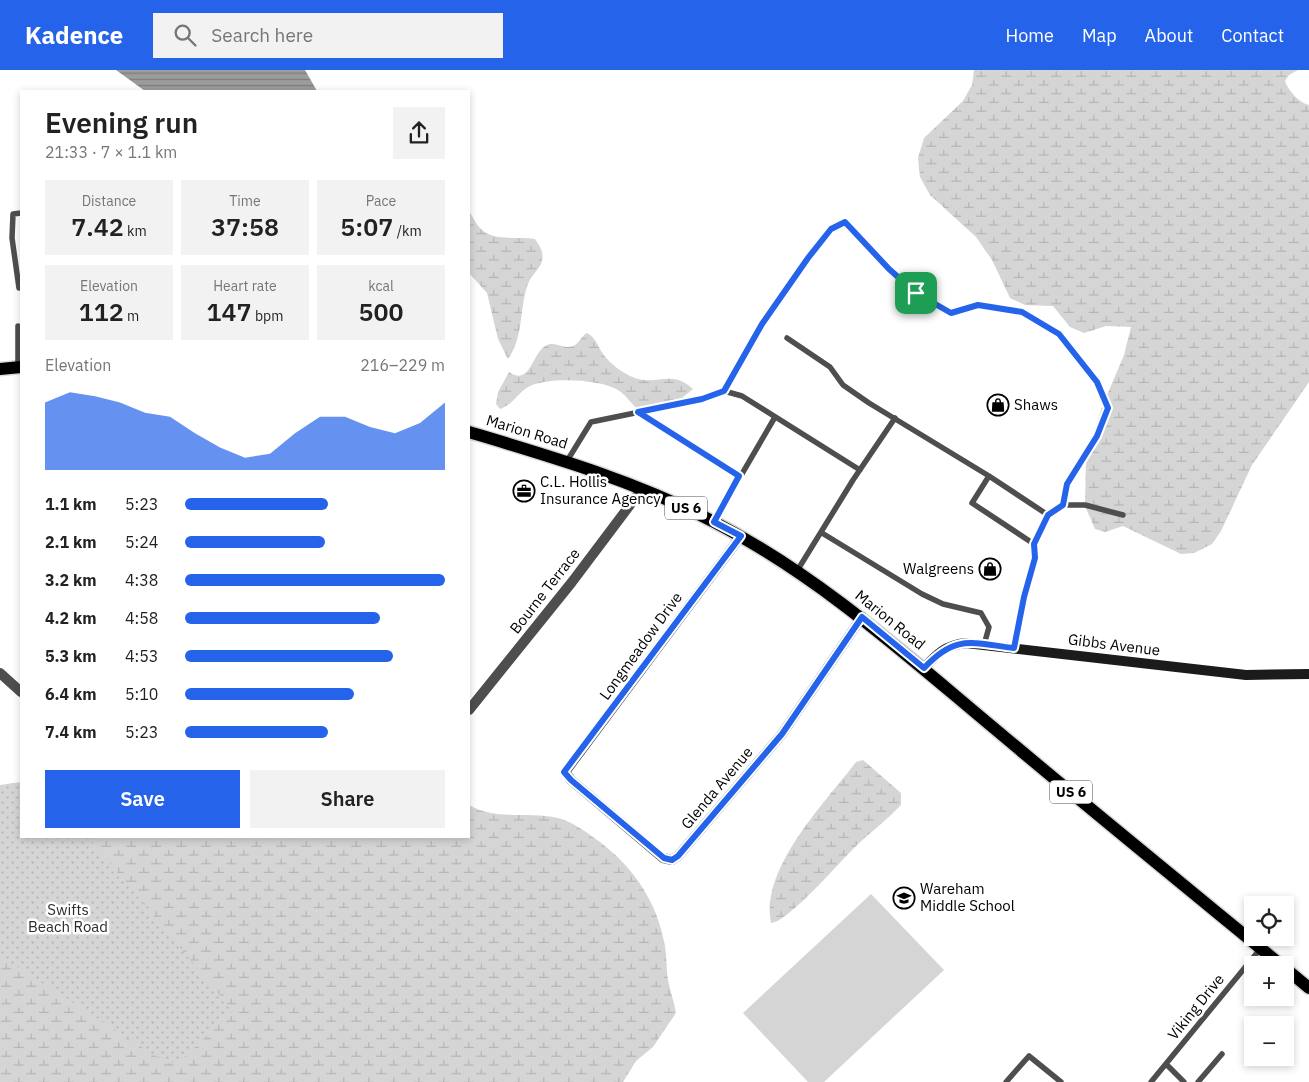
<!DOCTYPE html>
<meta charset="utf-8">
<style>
body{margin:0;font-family:"IBM Plex Sans",sans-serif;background:#f2f2f2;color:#222;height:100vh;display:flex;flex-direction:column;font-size:19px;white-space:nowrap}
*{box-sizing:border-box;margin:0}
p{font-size:16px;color:#767676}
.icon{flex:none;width:28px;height:28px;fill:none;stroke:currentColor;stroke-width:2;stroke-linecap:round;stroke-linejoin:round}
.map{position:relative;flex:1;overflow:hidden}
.drawer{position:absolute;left:20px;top:20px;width:450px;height:748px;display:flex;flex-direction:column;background:#fff;border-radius:0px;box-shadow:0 2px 8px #0003}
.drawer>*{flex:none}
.buttons{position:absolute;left:1244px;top:826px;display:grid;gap:10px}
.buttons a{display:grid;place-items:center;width:50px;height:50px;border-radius:0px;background:#fff;box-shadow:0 2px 8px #0003;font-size:25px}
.pin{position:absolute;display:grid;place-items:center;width:42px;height:42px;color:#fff;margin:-21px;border-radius:10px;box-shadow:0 2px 8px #0006}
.round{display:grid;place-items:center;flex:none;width:52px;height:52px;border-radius:0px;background:#f2f2f2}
.headline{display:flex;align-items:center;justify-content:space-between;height:85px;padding:0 25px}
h1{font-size:28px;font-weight:600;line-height:38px}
.metrics{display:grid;grid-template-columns:repeat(3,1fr);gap:8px;height:85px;padding:5px 25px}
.metrics div{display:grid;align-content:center;border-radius:0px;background:#f2f2f2;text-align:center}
.metrics b{font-size:25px;font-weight:600}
.metrics small{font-size:14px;font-weight:400}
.metrics p{font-size:14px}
.chart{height:140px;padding:10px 25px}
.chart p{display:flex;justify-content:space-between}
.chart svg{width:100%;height:90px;margin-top:5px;fill:#2563eb;opacity:.7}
.primary-button{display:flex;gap:10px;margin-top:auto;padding:10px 25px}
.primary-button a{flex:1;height:58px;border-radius:0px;background:#2563eb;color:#fff;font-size:20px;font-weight:600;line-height:58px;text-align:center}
.primary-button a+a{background:#f2f2f2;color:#222}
ul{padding:0 25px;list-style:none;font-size:16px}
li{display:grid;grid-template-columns:80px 60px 1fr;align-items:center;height:38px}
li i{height:12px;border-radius:6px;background:#2563eb}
header{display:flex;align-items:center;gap:30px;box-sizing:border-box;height:70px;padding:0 25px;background:#2563eb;color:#fff}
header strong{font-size:24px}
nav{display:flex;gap:28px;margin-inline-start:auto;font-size:18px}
.search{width:350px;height:45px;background:#f2f2f2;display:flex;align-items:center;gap:12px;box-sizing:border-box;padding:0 18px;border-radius:0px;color:#767676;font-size:19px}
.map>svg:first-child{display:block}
</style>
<header>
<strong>Kadence</strong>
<div class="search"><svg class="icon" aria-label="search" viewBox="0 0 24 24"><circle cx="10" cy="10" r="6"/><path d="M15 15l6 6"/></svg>Search here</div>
<nav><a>Home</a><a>Map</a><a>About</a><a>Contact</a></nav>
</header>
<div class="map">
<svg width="1309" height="1012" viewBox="0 0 1309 1012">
<defs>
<pattern id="wetland-marsh" width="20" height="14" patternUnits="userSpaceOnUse" patternTransform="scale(1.25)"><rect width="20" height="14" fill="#d5d5d5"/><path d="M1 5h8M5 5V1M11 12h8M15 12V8" fill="none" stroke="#b5b5b5"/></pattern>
<pattern id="park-dots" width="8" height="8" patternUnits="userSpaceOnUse" patternTransform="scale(1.25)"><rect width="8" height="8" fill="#d5d5d5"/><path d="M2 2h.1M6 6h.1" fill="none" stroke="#b5b5b5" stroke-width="1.8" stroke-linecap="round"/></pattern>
<pattern id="water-rules" width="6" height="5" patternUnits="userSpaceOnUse" patternTransform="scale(1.25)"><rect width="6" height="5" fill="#9c9c9c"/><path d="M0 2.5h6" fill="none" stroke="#7d7d7d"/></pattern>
</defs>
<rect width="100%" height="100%" fill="#fff"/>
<path fill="url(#wetland-marsh)" d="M974 0H1298L1289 5 1285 11C1288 20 1299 33 1309 35V312L1252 395 1221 461 1212 474 1194 483 1181 484 1123 456 1105 462 1095 459 1085 436 1086 387 1102 337 1124 285 1131 257 1106 256 1084 263 1070 257 1053 236 1025 235 1010 228 992 190 976 167 930 125 920 107 918 88 924 68 963 31 972 15Z
M469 141C473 147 476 154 480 158 492 172 518 166 535 169 540 177 544 181 542 191 540 199 531 205 528 214 519 238 524 267 508 289L498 269 487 223 469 203Z
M587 263C595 267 598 276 603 284 611 295 625 305 638 309 660 314 673 300 693 319L677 332 643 342C631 336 627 325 618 320 599 309 550 307 530 316 518 322 513 335 500 339L496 334 498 322 509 302C530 316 531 286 545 276 555 270 563 280 573 276 579 274 581 266 587 263Z
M863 690 901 723V735C886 751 868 764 853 779 839 793 787 853 771 853 760 798 825 733 856 692Z
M0 731 21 766H469V735C496 751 528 741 558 748 574 752 587 763 600 772 635 799 657 832 665 876 667 887 666 899 668 910 670 921 674 931 676 943L653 977 636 991 623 1012H0Z"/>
<path fill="url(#park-dots)" d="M21 712V766H87L233 941 186 986 168 994 0 886V715Z"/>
<path fill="#d5d5d5" d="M871 824 944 900 824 1012H808L743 943Z"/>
<path fill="url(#water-rules)" d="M116 0H305L317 21H145Z"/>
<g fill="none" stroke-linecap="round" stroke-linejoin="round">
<g stroke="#dbdbdb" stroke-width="15">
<path id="primary" d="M0 299 21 297
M469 362C552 387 636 411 714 452 819 506 905 584 995 659 1090 739 1186 817 1281 895
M1285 898 1309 918"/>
</g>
<path stroke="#4e4e4e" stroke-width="5.5" d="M21 143 13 144 12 168 19 218H21
M787 268 830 297 843 315 869 333 989 406
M18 298V256
M724 321 762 254 808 188 831 159 845 152 889 199 916 223 951 243 978 235 1022 242 1059 264 1097 313 1108 338 1097 366 1067 414 1063 435
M638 342 739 406
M567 391 591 352 703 329 724 321 742 326 860 400
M1048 445 1063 435H1085L1123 445
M714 452 775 347
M822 463 922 524 943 534 981 543 989 557 984 575
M797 501 853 410 895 348
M1014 578 1024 527 1035 488 1034 474 972 433 989 406 1048 445 1034 474
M1166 994 1184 1012
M1006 1012 1029 986 1061 1012
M1151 1012 1261 878
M1198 1012 1222 984"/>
<path stroke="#4e4e4e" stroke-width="10" d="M741 466 565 702 571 710 663 788 672 790 678 786 782 664 862 547
M0 603 21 622
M469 640 572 512 642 419"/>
<path stroke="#1b1b1b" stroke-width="10" d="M924 598C937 584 946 575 966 573L1246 605 1309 604"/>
<use href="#primary" stroke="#000" stroke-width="12"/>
</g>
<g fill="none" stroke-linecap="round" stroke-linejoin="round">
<g stroke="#fff" stroke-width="10">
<path id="route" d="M845 152 889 199 916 223 951 243 978 235 1022 242 1059 264 1097 312 1108 338 1097 366 1067 414 1063 435 1048 445 1034 474 1035 488 1024 527 1014 578C971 573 956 564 924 598L862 547 782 664 678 786 672 790 664 788 571 710 564 702 741 466 714 452 739 406 638 342 702 329 724 321 762 254 808 188 831 159Z"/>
</g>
<use href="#route" stroke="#2563eb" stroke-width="6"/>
</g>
<defs>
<g id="shop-ring" transform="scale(1.125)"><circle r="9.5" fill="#fff" stroke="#000" stroke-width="1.5"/><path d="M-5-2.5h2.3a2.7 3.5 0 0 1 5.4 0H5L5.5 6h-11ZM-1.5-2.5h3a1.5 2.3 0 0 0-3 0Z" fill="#000"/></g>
<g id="office-ring" transform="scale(1.125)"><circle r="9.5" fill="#fff" stroke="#000" stroke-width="1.5"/><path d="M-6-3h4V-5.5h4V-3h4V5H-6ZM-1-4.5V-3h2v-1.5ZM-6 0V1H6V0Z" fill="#000"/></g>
<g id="school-ring" transform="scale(1.125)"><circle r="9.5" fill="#fff" stroke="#000" stroke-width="1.5"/><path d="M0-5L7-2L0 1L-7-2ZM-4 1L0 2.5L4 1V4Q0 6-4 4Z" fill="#000"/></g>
</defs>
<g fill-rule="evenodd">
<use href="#shop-ring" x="998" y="335"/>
<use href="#office-ring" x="524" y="421"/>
<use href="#shop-ring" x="990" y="499"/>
<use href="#school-ring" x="904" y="828"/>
</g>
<g text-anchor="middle" stroke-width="5" stroke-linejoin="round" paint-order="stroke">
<g fill="#fff" stroke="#4c4c4c" stroke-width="1">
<rect x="665" y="426.5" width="42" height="23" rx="4"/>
<rect x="1050" y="710.5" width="42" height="23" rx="4"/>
</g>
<g font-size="14" font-weight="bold" fill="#000">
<text x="686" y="443">US 6</text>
<text x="1071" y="727">US 6</text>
</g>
<g font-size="15" fill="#000" stroke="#fff" text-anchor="start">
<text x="1014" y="340">Shaws</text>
<text x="540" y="417">C.L. Hollis<tspan x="540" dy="17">Insurance Agency</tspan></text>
<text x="974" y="504" text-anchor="end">Walgreens</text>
<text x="920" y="824">Wareham<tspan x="920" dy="17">Middle School</tspan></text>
</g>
<g font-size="15" fill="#000" stroke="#fff">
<text transform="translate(527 362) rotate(17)" y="5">Marion Road</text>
<text transform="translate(545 521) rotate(-52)" y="5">Bourne Terrace</text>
<text transform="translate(890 550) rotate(39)" y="5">Marion Road</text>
<text transform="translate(1114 575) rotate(7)" y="5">Gibbs Avenue</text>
<text transform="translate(641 576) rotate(-54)" y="5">Longmeadow Drive</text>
<text transform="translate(717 718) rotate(-50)" y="5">Glenda Avenue</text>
<text transform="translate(1196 937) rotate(-51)" y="5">Viking Drive</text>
</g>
<g font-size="15" fill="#2c2c2c" stroke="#fff">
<text x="68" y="845">Swifts<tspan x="68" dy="17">Beach Road</tspan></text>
</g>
</g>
</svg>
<div class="buttons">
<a><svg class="icon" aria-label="locate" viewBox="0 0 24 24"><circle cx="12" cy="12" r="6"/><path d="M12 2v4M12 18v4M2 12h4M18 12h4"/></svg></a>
<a>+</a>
<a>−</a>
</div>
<div class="pin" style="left:916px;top:223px;background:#1e9e55"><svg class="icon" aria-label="arrive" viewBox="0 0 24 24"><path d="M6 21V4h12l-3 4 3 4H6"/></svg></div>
<section class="drawer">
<div class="headline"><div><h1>Evening run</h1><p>21:33 · 7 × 1.1 km</p></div><a class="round"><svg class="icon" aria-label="share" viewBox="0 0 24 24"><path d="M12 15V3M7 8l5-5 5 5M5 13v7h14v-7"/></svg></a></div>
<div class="metrics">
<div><p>Distance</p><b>7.42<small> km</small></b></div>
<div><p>Time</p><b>37:58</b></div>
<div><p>Pace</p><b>5:07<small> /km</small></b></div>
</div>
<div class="metrics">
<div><p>Elevation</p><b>112<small> m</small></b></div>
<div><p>Heart rate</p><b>147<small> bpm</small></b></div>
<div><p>kcal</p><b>500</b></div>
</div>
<div class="chart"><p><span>Elevation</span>216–229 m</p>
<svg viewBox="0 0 160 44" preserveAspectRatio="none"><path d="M0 44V11L10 6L20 8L30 11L40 16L50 18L60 26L70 33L80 38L90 36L100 26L110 18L120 18L130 23L140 26L150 21L160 11V44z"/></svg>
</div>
<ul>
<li><b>1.1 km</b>5:23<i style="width:55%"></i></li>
<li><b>2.1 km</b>5:24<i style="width:54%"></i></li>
<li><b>3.2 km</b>4:38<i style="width:100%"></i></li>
<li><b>4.2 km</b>4:58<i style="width:75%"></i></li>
<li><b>5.3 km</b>4:53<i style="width:80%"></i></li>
<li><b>6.4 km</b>5:10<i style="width:65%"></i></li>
<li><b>7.4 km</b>5:23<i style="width:55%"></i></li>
</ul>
<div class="primary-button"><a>Save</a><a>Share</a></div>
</section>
</div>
